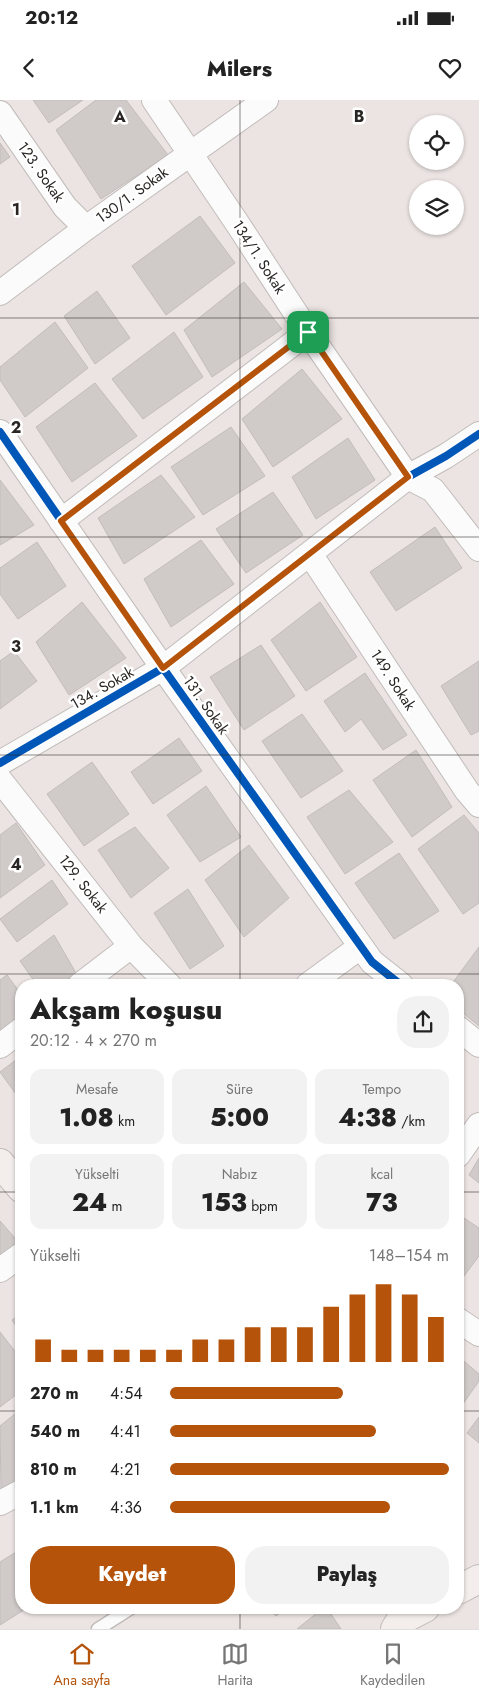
<!DOCTYPE html>
<html lang="tr">
<meta charset="utf-8">
<style>
body{margin:0;font-family:Jost,sans-serif;background:#f2f2f2;color:#222;height:100vh;display:flex;flex-direction:column;font-size:19px;white-space:nowrap}
*{box-sizing:border-box;margin:0}
p{font-size:16px;color:#767676}
.icon{flex:none;width:28px;height:28px;fill:none;stroke:currentColor;stroke-width:2;stroke-linecap:round;stroke-linejoin:round}
.map{position:relative;flex:1;overflow:hidden}
.drawer{position:absolute;left:15px;top:879px;width:449px;height:635px;display:flex;flex-direction:column;background:#fff;border-radius:20px;box-shadow:0 1px 4px #0004}
.drawer>*{flex:none}
.tools{position:absolute;left:409px;top:15px;display:grid;gap:10px}
.tools a{display:grid;place-items:center;width:55px;height:55px;border-radius:50%;background:#fff;box-shadow:0 1px 4px #0004;font-size:25px}
.pin{position:absolute;display:grid;place-items:center;width:42px;height:42px;color:#fff;margin:-21px;border-radius:10px;box-shadow:0 2px 8px #0006}
.round{display:grid;place-items:center;flex:none;width:52px;height:52px;border-radius:20px;background:#f2f2f2}
.head{display:flex;align-items:center;justify-content:space-between;height:85px;padding:0 15px}
h1{font-size:28px;font-weight:800;line-height:38px}
.metrics{display:grid;grid-template-columns:repeat(3,1fr);gap:8px;height:85px;padding:5px 15px}
.metrics div{display:grid;align-content:center;border-radius:12px;background:#f2f2f2;text-align:center}
.metrics b{font-size:25px;font-weight:800}
.metrics small{font-size:14px;font-weight:400}
.metrics p{font-size:14px}
.chart{height:140px;padding:10px 15px}
.chart p{display:flex;justify-content:space-between}
.chart svg{width:100%;height:90px;margin-top:5px;stroke:#b45309;stroke-width:6}
.button{display:flex;gap:10px;margin-top:auto;padding:10px 15px}
.button a{flex:1;height:58px;border-radius:20px;background:#b45309;color:#fff;font-size:20px;font-weight:800;line-height:58px;text-align:center}
.button a+a{background:#f2f2f2;color:#222}
ul{padding:0 15px;list-style:none;font-size:16px}
li{display:grid;grid-template-columns:80px 60px 1fr;align-items:center;height:38px}
li i{height:12px;border-radius:6px;background:#b45309}
.status{display:flex;justify-content:space-between;align-items:center;height:35px;padding:0 25px;background:#fff;direction:ltr}
.status svg{height:14px;fill:currentColor}
header{display:flex;justify-content:space-between;align-items:center;height:65px;padding:0 15px;background:#fff;font-size:22px;font-weight:800}
.menu{display:flex;justify-content:space-around;align-items:center;height:70px;border-top:1px solid #e0e0e0;background:#fff;font-size:14px;color:#767676}
.menu a{display:grid;justify-items:center;gap:2px}
.menu .active{color:#b45309}
.map>svg:first-child{display:block}
</style>
<div class="status"><b>20:12</b><svg viewBox="0 0 49 12"><path d="M0 12V9h3v3zM5 12V6h3v6zM10 12V3h3v9zM15 12V0h3v12zM26 1h20v11H26zM47 4h2v5h-2z"/></svg></div>
<header><svg class="icon" aria-label="back" viewBox="0 0 24 24"><path d="M15 5l-7 7 7 7"/></svg>Milers<svg class="icon" aria-label="heart" viewBox="0 0 24 24"><path d="M12 20l-8-8c-3-5 5-10 8-4 3-6 11-1 8 4z"/></svg></header>
<div class="map">
<svg width="479" height="1529" viewBox="0 0 479 1529">
<rect width="100%" height="100%" fill="#ebe4e2"/>
<path fill="#d0cbc9" stroke="#c2bcba" d="M33 0H83L49 23Z
M96 0H126L168 55 101 99 56 30Z
M0 43 10 57 0 64Z
M200 116 235 163 166 215 132 166Z
M244 182 282 229 212 277 184 230Z
M97 191 130 238 95 264 64 216Z
M55 222 88 268 25 317 0 280V267Z
M174 232 203 277 143 319 112 279Z
M302 269 342 319 273 367 242 319Z
M95 283 137 336 72 382 36 327Z
M231 327 265 376 203 415 171 367Z
M348 338 375 380 316 419 292 377Z
M161 375 195 417 124 464 98 418Z
M0 380 34 425 0 445Z
M273 392 303 435 246 473 216 429Z
M435 427 462 468 396 511 370 472Z
M201 440 234 484 171 527 144 479Z
M37 442 66 486 18 519 0 494V468Z
M82 502 126 558 69 595 36 542Z
M320 502 357 557 306 591 271 540Z
M261 545 295 596 244 630 210 577Z
M14 551 37 581 0 609V561Z
M479 561V631L471 635 441 586Z
M365 573 407 635 383 650 361 619 345 632 324 601Z
M302 614 343 671 301 698 262 641Z
M179 638 202 671 153 704 131 672Z
M416 650 452 707 412 737 373 680Z
M92 662 129 714 84 746 47 694Z
M206 686 241 737 200 762 167 715Z
M349 690 393 742 345 774 307 717Z
M464 715 479 733V803L463 814 418 749Z
M16 723 45 765 0 798V735Z
M135 727 169 768 131 798 98 750Z
M249 745 289 798 244 837 205 780Z
M399 753 439 811 394 839 355 783Z
M52 780 68 804 17 842 0 819Z
M188 789 224 846 190 869 154 813Z
M54 835 76 873 61 885H37L20 861Z
M479 847V926L458 909V885H451Z
M7 875 21 894V916L0 933V880Z
M21 956V1001L0 972Z
M479 1058V1083L469 1075Z
M458 1114 479 1128V1156L458 1184Z
M0 1121 21 1145 0 1162Z
M21 1213V1233L12 1220Z
M0 1232 21 1259V1291L0 1307Z
M458 1256 479 1274V1281L458 1311Z
M21 1309V1380L1 1392 0 1326Z
M479 1317V1343L467 1333Z
M21 1449V1508H27L0 1525V1462Z
M268 1508H287L276 1516Z
M323 1508H327L341 1529H297Z"/>
<g fill="none" stroke-linecap="round" stroke-linejoin="round">
<g stroke="#c1bcba" stroke-width="15">
<path id="lane" d="M98 1529 131 1508"/>
</g>
<g stroke="#c1bcba" stroke-width="26">
<path id="street" d="M154 0 237 123 308 232 408 377 433 390 479 449
M0 13 65 107 86 128
M0 193 86 128 266 0
M0 332 163 568 372 862 401 885
M61 421 308 232
M310 454 467 691 479 705
M0 663 163 568 408 377 446 356 479 334
M0 680 131 846 169 885
M80 885 131 846
M308 885 360 847
M458 928 479 945
M0 946 21 930
M458 1055 479 1025
M0 1170 21 1155
M458 1220 479 1234
M0 1403 21 1392"/>
</g>
<g stroke="#c1bcba" stroke-width="30">
<path id="secondary" d="M0 1063 21 1088
M458 1490 479 1479
M395 1529 400 1521 425 1508"/>
</g>
<use href="#lane" stroke="#fcfbfb" stroke-width="12"/>
<use href="#street" stroke="#fcfbfb" stroke-width="24"/>
<use href="#secondary" stroke="#f3eeeb" stroke-width="28"/>
<g stroke="#fff" stroke-width="11">
<path id="cycleway" d="M0 332 163 568 372 862 401 885
M0 663 163 568 408 377 446 356 479 334"/>
</g>
<use href="#cycleway" stroke="#0057b8" stroke-width="8"/>
</g>
<g fill="none" stroke-linecap="round" stroke-linejoin="round">
<g stroke="#fff" stroke-width="10">
<path id="route" d="M308 232 408 377 163 568 61 421Z"/>
</g>
<use href="#route" stroke="#b45309" stroke-width="6"/>
</g>
<path fill="none" stroke="#292523" stroke-width="1" stroke-opacity="0.55" d="M240 0V885M0 218H479M0 437H479M0 655H479M0 874H479M0 1092H21M458 1092H479M0 1311H21M458 1311H479M240 1508V1529"/>
<g text-anchor="middle" stroke-width="5" stroke-linejoin="round" paint-order="stroke">
<g font-size="15" fill="#292523" stroke="#fff">
<text transform="translate(41 72) rotate(55)" y="5">123. Sokak</text>
<text transform="translate(132 95) rotate(-36)" y="5">130/1. Sokak</text>
<text transform="translate(259 157) rotate(57)" y="5">134/1. Sokak</text>
<text transform="translate(393 580) rotate(57)" y="5">149. Sokak</text>
<text transform="translate(102 588) rotate(-30)" y="5">134. Sokak</text>
<text transform="translate(206 605) rotate(55)" y="5">131. Sokak</text>
<text transform="translate(83 784) rotate(52)" y="5">129. Sokak</text>
</g>
</g>
<g font-size="16" text-anchor="middle" font-weight="bold" fill="#292523" stroke="#fff" stroke-width="5" stroke-linejoin="round" paint-order="stroke">
<text x="120" y="22">A</text>
<text x="359" y="22">B</text>
<text x="16" y="115">1</text>
<text x="16" y="333">2</text>
<text x="16" y="552">3</text>
<text x="16" y="770">4</text>
</g>
</svg>
<div class="tools">
<a><svg class="icon" aria-label="locate" viewBox="0 0 24 24"><circle cx="12" cy="12" r="6"/><path d="M12 2v4M12 18v4M2 12h4M18 12h4"/></svg></a>
<a><svg class="icon" aria-label="layers" viewBox="0 0 24 24"><path d="M12 4l9 5-9 5-9-5zM3 14l9 5 9-5"/></svg></a>
</div>
<div class="pin" style="left:308px;top:232px;background:#1e9e55"><svg class="icon" aria-label="arrive" viewBox="0 0 24 24"><path d="M6 21V4h12l-3 4 3 4H6"/></svg></div>
<section class="drawer">
<div class="head"><div><h1>Akşam koşusu</h1><p>20:12 · 4 × 270 m</p></div><a class="round"><svg class="icon" aria-label="share" viewBox="0 0 24 24"><path d="M12 15V3M7 8l5-5 5 5M5 13v7h14v-7"/></svg></a></div>
<div class="metrics">
<div><p>Mesafe</p><b>1.08<small> km</small></b></div>
<div><p>Süre</p><b>5:00</b></div>
<div><p>Tempo</p><b>4:38<small> /km</small></b></div>
</div>
<div class="metrics">
<div><p>Yükselti</p><b>24<small> m</small></b></div>
<div><p>Nabız</p><b>153<small> bpm</small></b></div>
<div><p>kcal</p><b>73</b></div>
</div>
<div class="chart"><p><span>Yükselti</span>148–154 m</p>
<svg viewBox="0 0 160 44" preserveAspectRatio="none"><path d="M5 44V33M15 44V38M25 44V38M35 44V38M45 44V38M55 44V38M65 44V33M75 44V33M85 44V27M95 44V27M105 44V27M115 44V17M125 44V11M135 44V6M145 44V11M155 44V22"/></svg>
</div>
<ul>
<li><b>270 m</b>4:54<i style="width:62%"></i></li>
<li><b>540 m</b>4:41<i style="width:74%"></i></li>
<li><b>810 m</b>4:21<i style="width:100%"></i></li>
<li><b>1.1 km</b>4:36<i style="width:79%"></i></li>
</ul>
<div class="button"><a>Kaydet</a><a>Paylaş</a></div>
</section>
</div>
<nav class="menu">
<a class="active"><svg class="icon" aria-label="home" viewBox="0 0 24 24"><path d="M3 11l9-7 9 7M6 9v11h12V9"/></svg>Ana sayfa</a>
<a><svg class="icon" aria-label="map" viewBox="0 0 24 24"><path d="M3 6l6-2 6 2 6-2v14l-6 2-6-2-6 2zM9 4v14M15 6v14"/></svg>Harita</a>
<a><svg class="icon" aria-label="saved" viewBox="0 0 24 24"><path d="M7 4h10v16l-5-4-5 4z"/></svg>Kaydedilen</a>
</nav>
